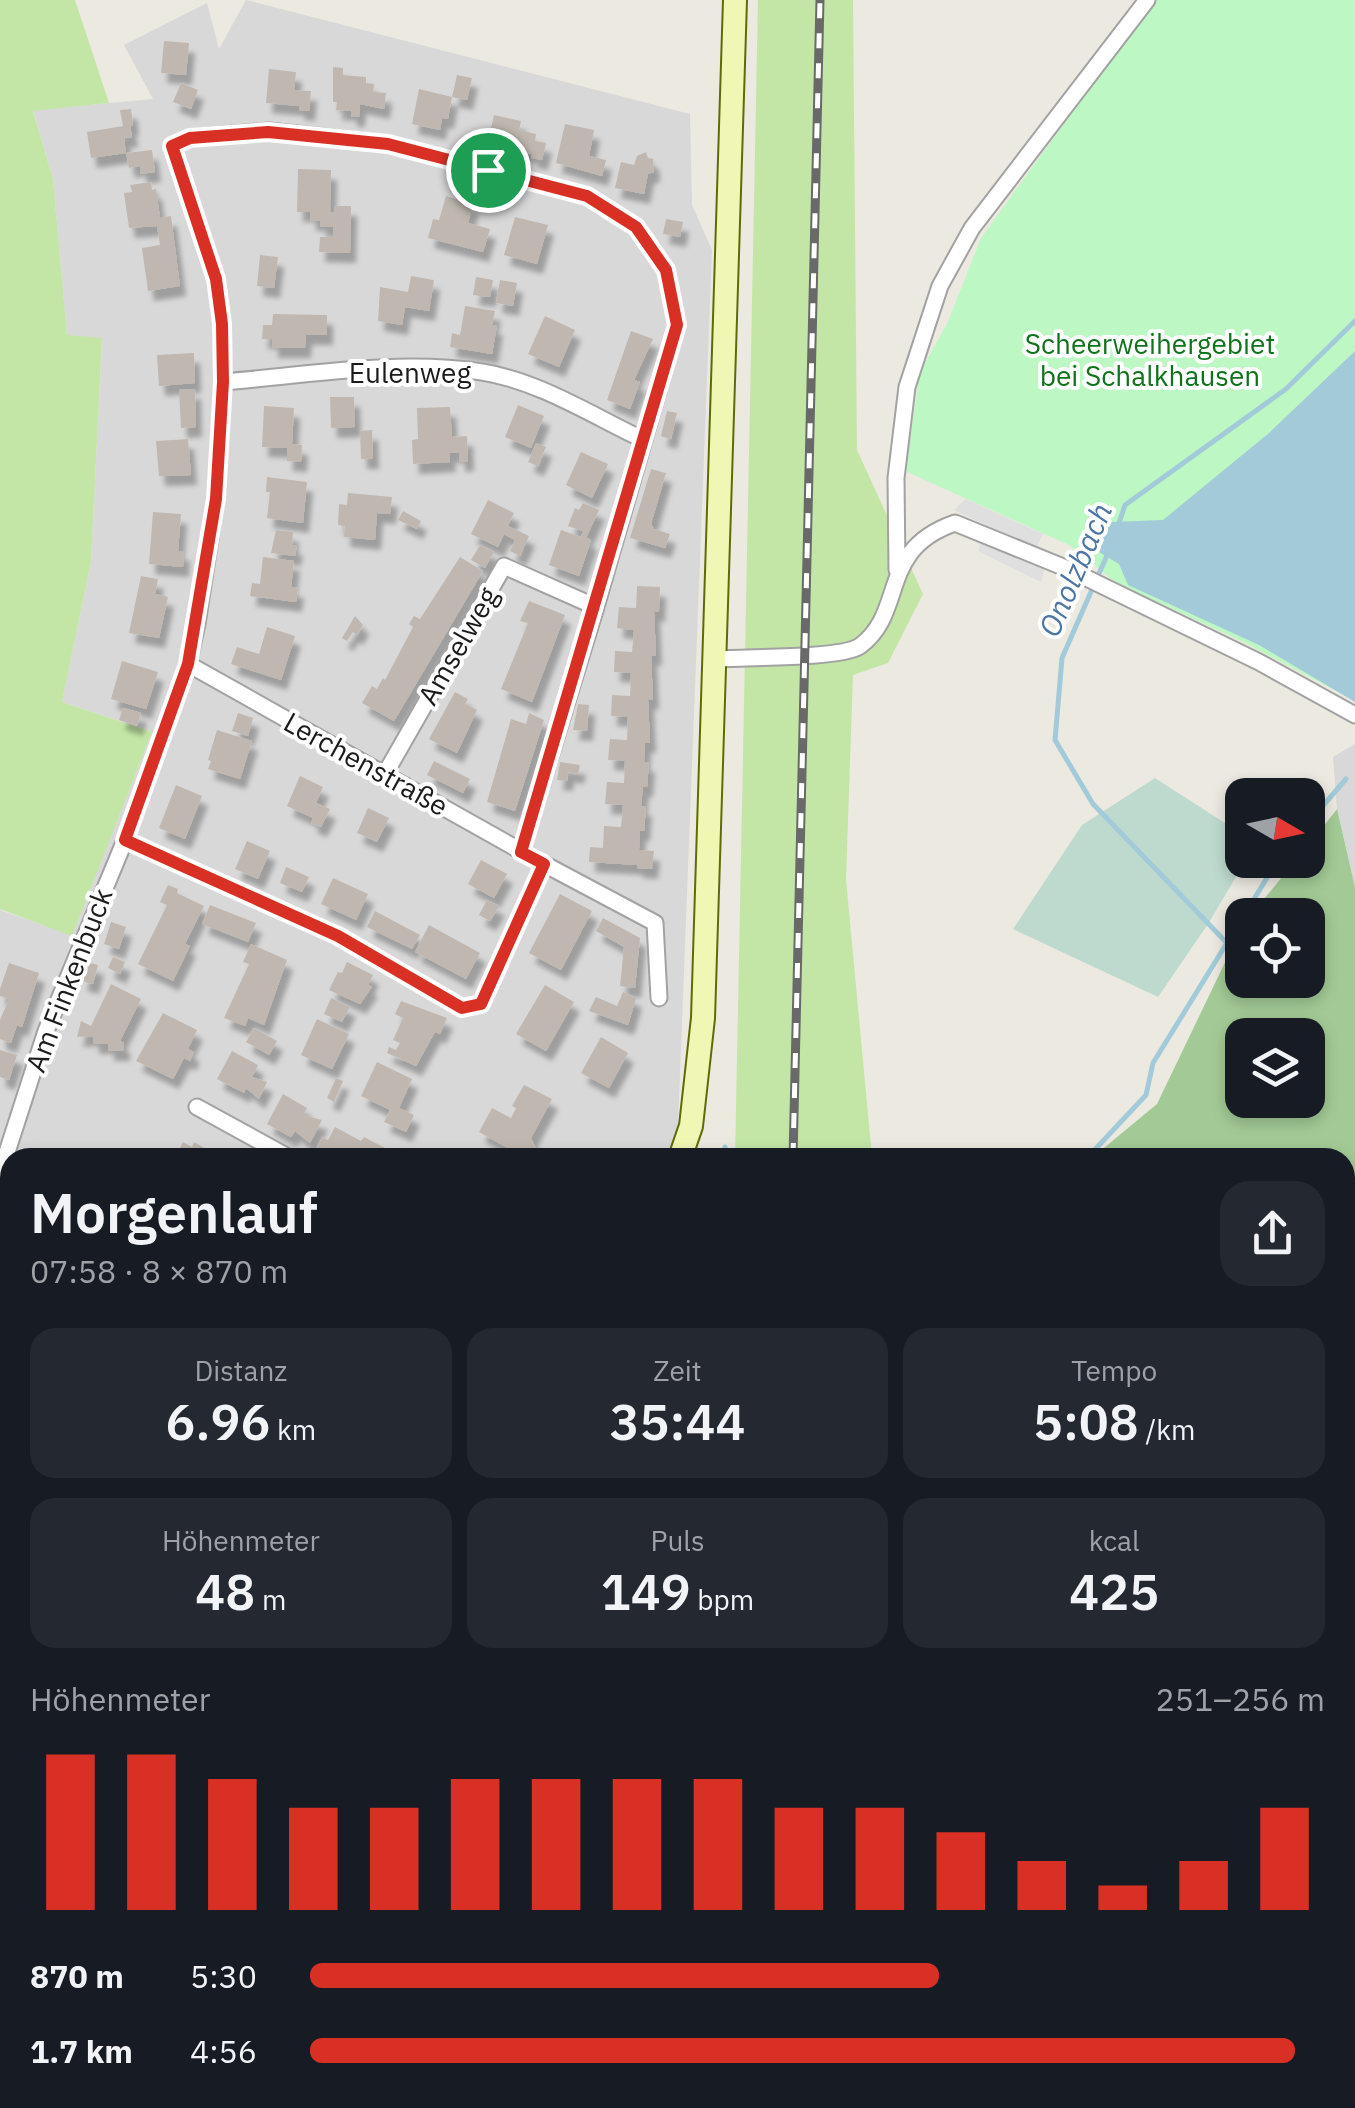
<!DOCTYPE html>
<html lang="de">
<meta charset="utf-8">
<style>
body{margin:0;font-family:"IBM Plex Sans",sans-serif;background:#242831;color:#f1f3f6;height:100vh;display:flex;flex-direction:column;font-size:38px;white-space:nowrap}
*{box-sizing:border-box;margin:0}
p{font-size:32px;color:#9ea1a6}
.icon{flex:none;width:55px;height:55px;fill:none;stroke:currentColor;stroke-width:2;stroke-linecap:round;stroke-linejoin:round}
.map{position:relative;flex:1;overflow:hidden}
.sheet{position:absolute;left:0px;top:1148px;width:1355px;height:962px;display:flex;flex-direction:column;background:#171b24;border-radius:30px 30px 0 0;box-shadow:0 5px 15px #0003}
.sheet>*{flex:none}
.needle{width:65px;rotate:99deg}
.fabs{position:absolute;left:1225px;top:778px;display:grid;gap:20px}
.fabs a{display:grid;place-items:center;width:100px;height:100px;border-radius:20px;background:#171b24;box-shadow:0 5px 15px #0003;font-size:50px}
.pin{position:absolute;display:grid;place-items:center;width:85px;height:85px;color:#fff;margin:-42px;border:5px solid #fff;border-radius:50%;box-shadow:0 2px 10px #0007}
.round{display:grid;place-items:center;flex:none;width:105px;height:105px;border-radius:30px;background:#242831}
.overview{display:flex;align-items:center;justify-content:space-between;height:170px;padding:0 30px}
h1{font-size:55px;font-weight:600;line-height:75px}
.stats{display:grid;grid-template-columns:repeat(3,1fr);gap:15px;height:170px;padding:10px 30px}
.stats div{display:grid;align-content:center;border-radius:25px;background:#242831;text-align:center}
.stats b{font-size:50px;font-weight:600}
.stats small{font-size:28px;font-weight:400}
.stats p{font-size:28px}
.chart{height:280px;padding:20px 30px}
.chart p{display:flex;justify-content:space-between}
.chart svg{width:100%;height:180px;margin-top:10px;stroke:#d93025;stroke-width:6}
ul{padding:0 30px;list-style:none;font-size:32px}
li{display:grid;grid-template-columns:160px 120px 1fr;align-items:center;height:75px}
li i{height:25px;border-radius:12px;background:#d93025}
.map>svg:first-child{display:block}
</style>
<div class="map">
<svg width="1355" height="2108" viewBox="0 0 1355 2108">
<defs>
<filter id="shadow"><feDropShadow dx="6" dy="10" stdDeviation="2.5" flood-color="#0004"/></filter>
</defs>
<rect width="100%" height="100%" fill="#ece9e1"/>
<path fill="#d9d8d8" d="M246 0 690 114 692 205 712 250 678 1126 668 1157 10 1158V2100H120L146 2108H0V910L72 935 152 732 62 702 91 562 102 339 67 336 53 179 33 110 153 99 124 45 207 3 219 49Z
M1355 744V887L1337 809 1333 757Z"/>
<path fill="#c3e6a7" d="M0 0H75L109 103 33 111 53 179 67 335 102 338 91 562 62 702 152 732 72 936 0 909Z
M758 0H853L857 450 923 594 888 663 853 675 846 879 872 1157 735 1158Z"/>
<path fill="#a3ca96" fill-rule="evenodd" d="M1337 809 1355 887V2108H719L721 2100H1345V1158L1093 1157 1157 1104 1242 927V980H1308V915H1251L1296 860H1308V846ZM1242 1035H1308V1100H1242Z"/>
<path fill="#bedace" d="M1155 778 1242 834V860H1246L1208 924 1158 997 1013 929 1082 825Z"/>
<path fill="#bdf7c4" d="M1154 0H1355V701L1243 642 1164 605 1128 592 1069 545 905 471 920 372 947 324 981 238Z"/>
<path fill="#dfdfdf" d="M966 499 1043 534 1036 548 1045 567 1041 582 978 551 986 525 954 510Z"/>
<path fill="#a2cad9" d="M1355 351V702L1259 645 1128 585 1119 564 1094 549 1111 522 1163 520 1269 433Z"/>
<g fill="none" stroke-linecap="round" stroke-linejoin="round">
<path stroke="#a2cad9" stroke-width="5" d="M1117 529 1125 505 1286 389 1355 321
M1108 553 1062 658 1055 740 1093 804 1225 941
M1308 823 1346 779
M725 1158V1147
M1087 1158 1146 1095 1153 1063 1278 860
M293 2108 307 2100"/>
</g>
<path fill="#c0b8b0" filter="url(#shadow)" d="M164 41 189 43 186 75 161 73Z
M333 67 343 68V75L366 77V83L374 84 373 92 386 93 384 109 360 104 359 117H351V111L336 110 337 102H333Z
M269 69 296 72 294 90 311 91 309 111 299 110V106L266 103Z
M457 75 472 78 467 100 452 97Z
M181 83 198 90 191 109 173 102Z
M419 89 452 97 448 119 442 118 440 130 412 124Z
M131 109 133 125 130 126 132 137 124 138 126 153 91 158 87 132 123 126 120 110Z
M494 115 521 121 519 130 536 134 535 141 546 143 542 160 531 158 532 154 487 146Z
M565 124 594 130 589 156 606 160 602 176 556 163Z
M152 150 155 172 141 174 140 166 129 168 126 153Z
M646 152 648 158 653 159 654 172 648 174 644 194 615 188 621 162 634 165 637 156Z
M298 169 331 170 330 212H334V206H351L350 253 319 252 320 237H333V227H320V221H310V212H297Z
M151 182 152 190 156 189 160 218 171 216 180 286 148 291 142 248 160 245 157 226 129 228 124 193 132 192 130 185Z
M446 196 473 204 468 223 490 229 483 252 428 238 433 219 439 220Z
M515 217 548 225 537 264 504 255Z
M666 219 683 222 680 237 663 234Z
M260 255 278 257 274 288 257 286Z
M411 276 434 280 429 311 405 307 402 325 378 321 380 287 408 292Z
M476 277 493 280 490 297 473 295Z
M500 280 517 283 513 306 496 303Z
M465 306 495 311 492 325H497L492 354 450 347 452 333 460 335Z
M273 314 327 315V335H306L305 348H272V339H262L263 325H272Z
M545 316 575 330 559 367 528 354Z
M631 331 653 339 634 380 640 382 630 409 607 400Z
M194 353 195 383 159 386 157 355Z
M195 389 196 427 181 428 179 390Z
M330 397H354L355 427 331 428Z
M518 405 544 416 531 448 505 437Z
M264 406 294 408 292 444 302 445 301 462 287 461V448L262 447Z
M450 407 452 437 467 436 468 461 459 462V453H449L450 462 413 464 412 440 418 439 417 408Z
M667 411 677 413 671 439 661 436Z
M372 430 373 459H361L360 431Z
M188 439 191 475 159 476 156 441Z
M536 443 546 447 538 466 528 462Z
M581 452 608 464 592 498 566 485Z
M651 469 666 473 651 524 654 529 670 534 665 548 630 538Z
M267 477 307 482 303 523 267 518 270 492H266Z
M348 493 392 497 390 514 377 513 375 540 344 537 345 526 338 525 339 504 347 505Z
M488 500 514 513 508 526 529 536 520 556 510 551 515 540 504 534 498 547 471 534Z
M583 503 599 510 586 538 591 540 579 576 549 565 561 530 581 537 583 531 568 526 575 508 579 510Z
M403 511 421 521 417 529 398 520Z
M153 512 181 514 178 551H184L183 567 149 564Z
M276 530 293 532 292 545H297L295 556 271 553Z
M480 545 494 552 485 568 471 560Z
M263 557 294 561 291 587 298 588 296 602 250 596 252 583 260 584Z
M460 557 483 571 394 721 362 703 372 686 377 689 383 678 385 680 413 627 409 624 414 616 420 619Z
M141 576 158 579 155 594 168 597 159 638 129 633Z
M637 586 660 587 659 612 654 611 656 656 651 655 653 700 648 699 650 743H645L644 762H649L647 787H643L641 806H646L644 831H640L639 850 654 851 652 869 637 868V865L589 862 590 847 603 848 604 826 621 827 623 805 605 804 607 782 624 783 625 761 608 760 610 739 627 740 628 717 611 716 612 695 630 696 631 673 614 672 615 651 632 652 634 630 617 628 619 607 636 608Z
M529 601 565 615 532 702 501 689 528 623 520 621Z
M355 616 363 625 357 635 353 632 347 641 342 638Z
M267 627 295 636 281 680 231 664 237 647 259 654Z
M122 661 158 672 146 709 111 699Z
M455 692 468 699 465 704 477 710 457 753 429 739Z
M578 704 589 705 587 731 573 730Z
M123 708 141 713 137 726 119 720Z
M238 713 253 718 248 736 232 731Z
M529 713 544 720 515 811 487 802 511 719 526 724Z
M217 730 252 741 240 779 208 769 211 761 208 760Z
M434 761 470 779 463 793 427 775Z
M560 762 580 765 578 774 568 772 567 781 557 780Z
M300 776 323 787 316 803 330 809 321 827 311 823 313 818 287 806Z
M176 785 202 796 185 839 159 828Z
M368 808 389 818 377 842 357 833Z
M247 841 270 851 258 879 235 869Z
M481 860 507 874 494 898 468 884Z
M286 867 309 877 302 892 280 883Z
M333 878 368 894 356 920 321 904Z
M168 885 178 889 177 893 204 906 185 944 190 946 173 981 138 964 167 905 160 902Z
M560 894 592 911 561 970 529 953Z
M487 900 499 906 490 921 479 915Z
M210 905 256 923 248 942 202 924Z
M375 911 420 935 412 949 367 927Z
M603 918 640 938 635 988 620 986 624 947 596 931Z
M111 922 126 927 119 949 104 944Z
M429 925 480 953 466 979 415 952Z
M251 944 287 960 264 1025 248 1018 245 1026 224 1018 249 964 243 962Z
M113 957 125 962 120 974 108 968Z
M86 962 98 965 93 984 81 981Z
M347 962 373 975 368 985 372 987 360 1004 329 990 338 972 342 973Z
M9 963 39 973 22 1027 17 1025 11 1043 0 1039V1020L9 999 0 996V989Z
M111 984 141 999 120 1041 124 1043V1051H108V1044H93V1036L77 1037 81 1021 91 1026Z
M545 985 574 1002 546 1051 516 1034Z
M623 992 636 998 628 1025 589 1011 596 997 617 1006Z
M331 998 350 1007 342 1022 324 1014Z
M401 1001 447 1018 440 1034 435 1032 416 1066 387 1053 389 1047 396 1050 400 1043 393 1040 403 1018 395 1014Z
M163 1013 197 1030 188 1049 194 1052 190 1061 184 1058 173 1079 136 1061Z
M317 1019 349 1034 332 1069 301 1055Z
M254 1028 277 1041 269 1055 246 1042Z
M601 1037 628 1053 609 1088 581 1073Z
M0 1050 17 1055 9 1080 0 1077Z
M232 1051 258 1065 252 1077 267 1082 259 1099 246 1088 244 1093 217 1079Z
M377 1062 412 1079 399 1108 414 1115 406 1132 384 1122 390 1110 361 1096Z
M336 1078 343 1081 334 1102 327 1098Z
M524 1085 552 1099 531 1138 538 1152 535 1158H512L515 1152 479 1132 492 1108 511 1118 516 1108 512 1106Z
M283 1094 307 1108 303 1115 322 1120 310 1143 295 1131 291 1137 267 1124Z
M335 1127 361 1141 364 1137 385 1148 380 1158H327L315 1151 322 1137 328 1140Z
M183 1142 192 1147 194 1142 203 1147 201 1152 211 1158H175Z
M0 1378 10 1380V1411L0 1409Z
M1 1577 10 1580V1596L0 1592Z
M0 1606 10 1609V1626L0 1623Z
M0 1716 10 1719 8 1743 0 1741Z
M1 1847 10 1851V1854L1 1874 7 1877 0 1893Z
M0 1896 10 1901V1931L0 1926Z
M10 1991V2018L0 2008V2002Z
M10 2033V2100H62L76 2108 0 2106V2051Z"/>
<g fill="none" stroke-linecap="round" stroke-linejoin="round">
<g stroke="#a2a2a2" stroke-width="11">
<path id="service" d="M0 1528 10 1531
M0 1825 10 1829"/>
</g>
<g stroke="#a2a2a2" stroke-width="19">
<path id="minor" d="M223 382C308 375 398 359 482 372 539 381 593 416 644 440
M897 570 896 478 907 387 940 286 972 228 1147 0
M715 659C743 657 841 659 860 646 907 611 877 550 955 523L1068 569 1259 662 1355 715
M188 664 544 864
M385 774 504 566 596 607 521 851
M125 840 338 936 462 1008 481 1004 544 864 655 923 659 998
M197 1107 290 1158
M0 1174 46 1031 125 840 188 664 197 624 216 499 223 382 222 324 216 279 172 146 190 138 269 131 388 144 587 196 636 227 666 270 677 325 596 607
M0 1191 10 1195
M0 1344 10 1347
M0 1688 10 1692"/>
</g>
<g stroke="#5d6c08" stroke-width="26">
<path id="secondary" d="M680 1158 691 1126 703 1018 735 0
M0 1974 10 1967"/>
</g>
<use href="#service" stroke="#fff" stroke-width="8"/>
<use href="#minor" stroke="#fff" stroke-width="15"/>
<use href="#secondary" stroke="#f0f6b4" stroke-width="22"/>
<g stroke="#696969" stroke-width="9">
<path id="rail" d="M793 1158 820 0
M664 2108 666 2100"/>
</g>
<use href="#rail" stroke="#fff" stroke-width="5" stroke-dasharray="15" stroke-linecap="butt"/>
</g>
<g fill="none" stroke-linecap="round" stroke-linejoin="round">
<g stroke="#fff" stroke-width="20">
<path id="route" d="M268 132 388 144 587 196 636 227 666 270 677 325 521 852 544 864 481 1004 462 1008 338 936 125 840 188 664 216 499 223 382 222 324 216 279 172 146 190 138Z"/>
</g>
<use href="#route" stroke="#d93025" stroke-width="12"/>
</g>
<g text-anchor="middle" stroke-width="8" stroke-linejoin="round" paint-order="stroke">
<g font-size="28" fill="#0f731b" stroke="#fff">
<text x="1150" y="354">Scheerweihergebiet<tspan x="1150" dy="32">bei Schalkhausen</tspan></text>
</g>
<g font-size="28" fill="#1b1b1b" stroke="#fff">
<text x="410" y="383">Eulenweg</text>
<text transform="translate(458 646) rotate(-60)" y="10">Amselweg</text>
<text transform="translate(366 764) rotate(29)" y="10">Lerchenstraße</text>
<text transform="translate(69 980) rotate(-69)" y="10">Am Finkenbuck</text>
</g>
<g font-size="30" font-style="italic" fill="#4c75a6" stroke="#fff">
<text transform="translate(1076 570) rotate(-67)" y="10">Onolzbach</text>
</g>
</g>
</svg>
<div class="fabs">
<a><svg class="needle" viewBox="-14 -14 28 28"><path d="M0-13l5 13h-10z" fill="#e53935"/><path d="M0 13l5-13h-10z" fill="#9ea1a6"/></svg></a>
<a><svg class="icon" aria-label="locate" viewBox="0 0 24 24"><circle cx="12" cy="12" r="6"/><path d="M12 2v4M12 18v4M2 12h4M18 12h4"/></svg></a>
<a><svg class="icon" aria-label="layers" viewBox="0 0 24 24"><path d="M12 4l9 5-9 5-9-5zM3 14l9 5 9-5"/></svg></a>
</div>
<div class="pin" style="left:488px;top:170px;background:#1e9e55"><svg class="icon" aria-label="arrive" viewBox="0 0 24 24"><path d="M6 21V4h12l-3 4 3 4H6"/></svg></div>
<section class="sheet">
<div class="overview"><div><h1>Morgenlauf</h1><p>07:58 · 8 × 870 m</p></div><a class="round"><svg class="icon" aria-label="share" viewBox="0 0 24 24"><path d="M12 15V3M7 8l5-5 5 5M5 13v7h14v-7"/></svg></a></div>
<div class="stats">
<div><p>Distanz</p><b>6.96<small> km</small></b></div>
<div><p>Zeit</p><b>35:44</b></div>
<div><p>Tempo</p><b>5:08<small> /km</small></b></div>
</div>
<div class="stats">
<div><p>Höhenmeter</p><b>48<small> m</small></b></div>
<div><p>Puls</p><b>149<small> bpm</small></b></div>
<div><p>kcal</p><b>425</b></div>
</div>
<div class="chart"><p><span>Höhenmeter</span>251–256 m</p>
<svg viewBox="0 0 160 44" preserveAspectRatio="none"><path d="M5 44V6M15 44V6M25 44V12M35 44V19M45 44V19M55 44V12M65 44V12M75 44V12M85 44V12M95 44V19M105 44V19M115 44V25M125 44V32M135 44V38M145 44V32M155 44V19"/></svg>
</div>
<ul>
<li><b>870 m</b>5:30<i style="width:62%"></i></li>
<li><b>1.7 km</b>4:56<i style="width:97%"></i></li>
</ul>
</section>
</div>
